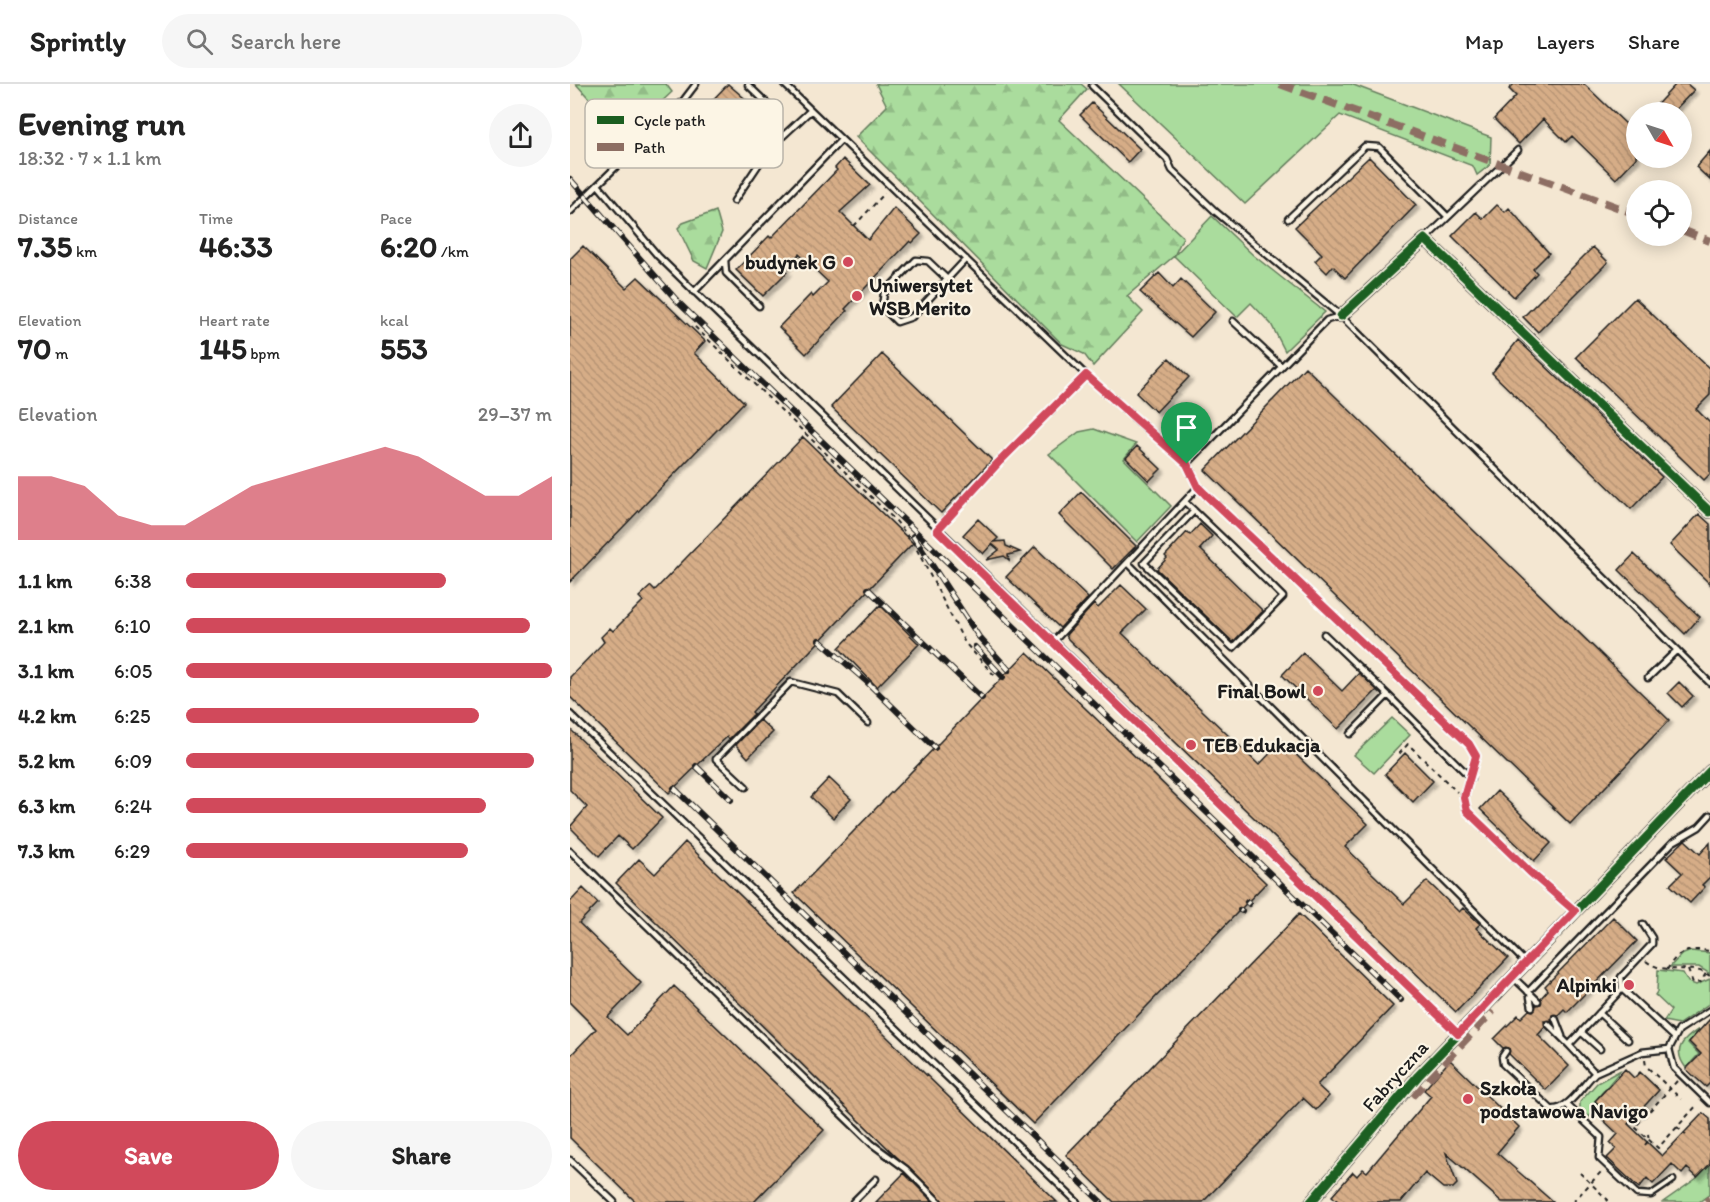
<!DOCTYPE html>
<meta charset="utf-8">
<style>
body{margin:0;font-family:Itim,sans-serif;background:#f6f6f6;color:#222;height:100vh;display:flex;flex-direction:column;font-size:22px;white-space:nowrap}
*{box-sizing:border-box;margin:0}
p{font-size:20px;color:#767676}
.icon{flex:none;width:33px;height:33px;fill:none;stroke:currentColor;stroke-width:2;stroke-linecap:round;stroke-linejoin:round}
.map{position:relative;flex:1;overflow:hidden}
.panel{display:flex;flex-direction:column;background:#fff;width:570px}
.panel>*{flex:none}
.needle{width:39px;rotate:129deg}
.buttons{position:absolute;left:1056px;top:18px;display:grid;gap:12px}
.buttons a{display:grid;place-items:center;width:66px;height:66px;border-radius:50%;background:#fff;box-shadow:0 3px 15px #0003;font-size:30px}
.pin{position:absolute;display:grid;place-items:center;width:51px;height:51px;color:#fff;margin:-62px -26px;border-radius:50% 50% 50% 0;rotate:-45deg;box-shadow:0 0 6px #0007}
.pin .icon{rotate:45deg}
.round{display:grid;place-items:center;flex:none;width:63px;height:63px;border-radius:32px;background:#f6f6f6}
.summary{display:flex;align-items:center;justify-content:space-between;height:102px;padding:0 18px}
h1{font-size:33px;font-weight:700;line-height:45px}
.stats{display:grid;grid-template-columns:repeat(3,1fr);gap:9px;height:102px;padding:6px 18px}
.stats div{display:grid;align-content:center}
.stats b{font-size:30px;font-weight:700}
.stats small{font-size:16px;font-weight:400}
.stats p{font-size:16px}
.chart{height:168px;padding:12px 18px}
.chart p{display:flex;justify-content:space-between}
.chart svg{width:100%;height:108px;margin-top:6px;fill:#d1495b;opacity:.7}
.action{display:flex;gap:12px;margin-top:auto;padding:12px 18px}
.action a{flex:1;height:69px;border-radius:36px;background:#d1495b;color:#fff;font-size:24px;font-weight:700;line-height:69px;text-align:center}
.action a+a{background:#f6f6f6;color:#222}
ul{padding:0 18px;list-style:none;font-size:20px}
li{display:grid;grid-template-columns:96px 72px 1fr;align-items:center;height:45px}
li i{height:15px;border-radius:8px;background:#d1495b}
header{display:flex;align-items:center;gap:36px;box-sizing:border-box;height:84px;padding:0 30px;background:#fff;border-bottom:2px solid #e0e0e0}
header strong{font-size:28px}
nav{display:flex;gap:33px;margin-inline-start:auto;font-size:21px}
.search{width:420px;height:54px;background:#f6f6f6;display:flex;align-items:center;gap:15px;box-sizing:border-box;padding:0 21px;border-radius:33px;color:#767676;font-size:22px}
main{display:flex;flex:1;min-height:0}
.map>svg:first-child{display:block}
</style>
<header>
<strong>Sprintly</strong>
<div class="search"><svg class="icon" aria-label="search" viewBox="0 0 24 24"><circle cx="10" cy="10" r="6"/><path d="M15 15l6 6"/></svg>Search here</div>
<nav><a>Map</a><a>Layers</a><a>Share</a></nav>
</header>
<main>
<section class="panel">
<div class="summary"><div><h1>Evening run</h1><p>18:32 · 7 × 1.1 km</p></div><a class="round"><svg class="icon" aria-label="share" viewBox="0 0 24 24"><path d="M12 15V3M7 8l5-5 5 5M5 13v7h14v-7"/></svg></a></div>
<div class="stats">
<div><p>Distance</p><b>7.35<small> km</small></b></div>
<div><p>Time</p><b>46:33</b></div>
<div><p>Pace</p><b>6:20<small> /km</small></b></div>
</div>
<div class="stats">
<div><p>Elevation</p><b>70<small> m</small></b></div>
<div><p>Heart rate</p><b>145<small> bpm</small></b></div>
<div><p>kcal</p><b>553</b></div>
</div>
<div class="chart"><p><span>Elevation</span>29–37 m</p>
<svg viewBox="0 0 160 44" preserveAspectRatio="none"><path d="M0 44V18L10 18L20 22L30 34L40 38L50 38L60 30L70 22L80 18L90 14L100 10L110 6L120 10L130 18L140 26L150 26L160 18V44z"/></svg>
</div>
<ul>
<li><b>1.1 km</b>6:38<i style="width:71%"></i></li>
<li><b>2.1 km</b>6:10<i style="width:94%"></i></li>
<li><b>3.1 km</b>6:05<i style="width:100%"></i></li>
<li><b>4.2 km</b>6:25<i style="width:80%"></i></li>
<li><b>5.2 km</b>6:09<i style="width:95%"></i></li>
<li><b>6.3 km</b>6:24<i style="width:82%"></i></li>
<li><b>7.3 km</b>6:29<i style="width:77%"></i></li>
</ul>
<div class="action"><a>Save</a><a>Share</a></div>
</section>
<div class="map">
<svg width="1140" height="1118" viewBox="0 0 1140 1118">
<defs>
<pattern id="forest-firs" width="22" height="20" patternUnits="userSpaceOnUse" patternTransform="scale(1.5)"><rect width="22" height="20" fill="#aadc9d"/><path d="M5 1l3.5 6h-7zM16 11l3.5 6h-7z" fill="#92bc87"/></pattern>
<pattern id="building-back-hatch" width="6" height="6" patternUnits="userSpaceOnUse" patternTransform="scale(1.5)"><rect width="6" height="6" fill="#d6ad87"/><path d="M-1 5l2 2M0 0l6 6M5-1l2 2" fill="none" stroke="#b79474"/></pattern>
<filter id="shadow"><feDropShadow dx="3.5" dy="3.5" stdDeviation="1.5" flood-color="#0004"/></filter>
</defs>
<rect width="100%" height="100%" fill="#f4e7d2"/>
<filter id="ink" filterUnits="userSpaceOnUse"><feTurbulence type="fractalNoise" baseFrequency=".0167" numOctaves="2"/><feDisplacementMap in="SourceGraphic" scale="12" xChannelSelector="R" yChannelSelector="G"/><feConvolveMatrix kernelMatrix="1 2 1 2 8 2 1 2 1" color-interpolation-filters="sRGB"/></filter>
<g filter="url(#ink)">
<path fill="#aadc9d" stroke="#637c5c" stroke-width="1.5" d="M549 0H781L921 53 920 81 907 91 903 82 770 31 675 120Z
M642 132 683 171 755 228 715 267 701 240 681 219 667 233 604 172Z
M524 345 566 360 554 375 601 422 567 458 479 370 509 348Z
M822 634 840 651 804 689 784 671Z
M1121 867 1140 869V890L1129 883H1100L1111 871Z
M1088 886 1113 889 1118 898 1126 901 1140 895V919L1109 940 1094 937 1101 926 1085 911 1087 908Z
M1129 945 1118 959 1129 970 1116 984C1102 966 1112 956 1129 945Z
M1051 986 1025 1017 1033 1025 1028 1031 1024 1027 1019 1033 1010 1024V1018L1027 999Z
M1140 1080V1110L1129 1118H1093L1127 1094Z"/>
<path fill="url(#forest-firs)" stroke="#637c5c" stroke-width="1.5" d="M6 0H96L102 8 54 53Z
M306 0H511L517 5 489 36 613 153 604 172 557 212 573 228 523 282 514 270 492 260 286 53 317 22Z
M146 127 152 148 137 184 124 177 108 144 113 139Z"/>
<path fill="url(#building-back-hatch)" stroke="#1c1c1c" stroke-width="1.5" filter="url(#shadow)" d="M158 0 188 26 157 59 128 31Z
M944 0H1014L1057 41 1066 31V74L1046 95 1002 52 996 58 973 35 949 60 924 35 946 12 939 5Z
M1106 0H1117L1124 6 1103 28H1080Z
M522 19 570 65 558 78 510 31Z
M1140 67V96L1126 83Z
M799 73 846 121 775 194 763 182 757 189 745 177 752 170 725 143Z
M273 75 300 101 270 128 298 156 324 124 351 150 342 159 340 157 275 225 277 227 236 270 209 243 241 210 243 213 258 198 229 170 214 185 217 188 193 212 166 186 199 152 201 154 267 86 265 84Z
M927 121 935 128 939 124 979 169 963 185 967 189 944 213 882 152 906 128 913 135Z
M13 162 56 204 68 193 135 257 124 269 174 318 0 498V175Z
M1023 163 1038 178 968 248 953 233Z
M589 189 603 204 611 195 645 228 621 253 570 208Z
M1065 214 1140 285V311L1126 325 1140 339V390L1134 396 1006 273Z
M948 256 1092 393 1061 425 922 289Z
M312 270 422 376 371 429 261 323Z
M599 274 619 293 586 328 566 309Z
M735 283 1099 636 1000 740 635 386Z
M233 353 343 459 182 628 184 630 159 655 157 653 144 665 99 709 0 613V593L34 558 31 553 40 544 43 547 73 517 69 513 81 502 85 506Z
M567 362 591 385 579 397 556 374Z
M511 408 566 462 543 485 489 431Z
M1129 430 1140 440V500L1100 461Z
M408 435 428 454 424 458 435 457 436 462 450 468 438 471 439 476 434 472 416 476 429 466 422 460 413 470 393 451Z
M630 440 642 452 630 465 693 527 663 558 587 485 597 474 595 472 617 448 620 451Z
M465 463 518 514 490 544 436 493Z
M1064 470 1130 533 1115 550 1049 486Z
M551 501 576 525 552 549 689 681 712 657 798 740 775 763 834 820 857 797 889 828 893 824 910 840 906 844 938 874 886 928 498 555 496 551 524 520 528 524Z
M310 521 349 560 307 603 269 564Z
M457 568 696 799 463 1040 224 809Z
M733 569 772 607 789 589 807 606 768 645 712 591Z
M1109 598 1123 612 1112 623 1098 609Z
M190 636 203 648 178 674 166 661Z
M0 645 92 734 62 765 48 752 29 772 0 743 17 723 0 706Z
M835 669 863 697 843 718 815 690Z
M259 694 281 715 263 734 241 713Z
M927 707 981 759 964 777 910 725Z
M1115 756 1130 770 1140 759V793L1132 801 1135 803 1120 819 1100 801 1112 789 1096 774Z
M115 758 314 950 487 1118H373L46 799 69 775 85 790Z
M13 804 28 819 9 839 71 899 38 933 57 951 104 902 254 1046 184 1118H66L0 1054V972L26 945 0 919V818Z
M729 830 823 922 747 1001 759 1012 746 1026 733 1014 633 1118H544L496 1071Z
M1043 833 1067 857 997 928 994 925 988 931H982L981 937H974L975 943 968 951 999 982 976 1006 939 970V964H933L924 955 948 931 951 934 959 926 963 927 966 921 971 920V914L978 906 975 902Z
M1140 935V999L1136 1003 1116 985 1131 970 1119 958Z
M880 976 949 1043 927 1069 983 1118H932L876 1069 887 1100 883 1104H873L855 1089 831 1118H769L762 1112 783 1088 787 1092 793 1085 797 1088 861 1012 854 1006Z
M1055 985 1064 994 1070 988 1089 1006 1058 1040 1092 1072 1133 1029 1140 1035V1080L1127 1093 1117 1084 1112 1090 1102 1080 1083 1100 1077 1094 1069 1104 1037 1074 1046 1065 1040 1059 1048 1050 1029 1032 1035 1026 1025 1017Z
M334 1089 363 1118H306Z"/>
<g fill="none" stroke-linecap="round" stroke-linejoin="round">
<g stroke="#1c1c1c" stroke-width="9">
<path id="service" d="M214 0 516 291
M522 2 597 75 602 86 646 128 771 232 1140 599
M182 51 199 65
M152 63 162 73 203 25 178 1
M28 101 88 172 888 950
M164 117 199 65 241 26
M0 128 113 17 126 0
M718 135 795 62 809 63 878 133
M855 155 948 66
M155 176 156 189 189 222
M377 195 358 177 346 176 314 209 312 223 327 238 342 233 396 175
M124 208 271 56
M663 237 711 282
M617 380 628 403 635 410 899 660 906 672 894 713 897 727 960 788 1005 827
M615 418C648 449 681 481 713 513L663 564 574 479 624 427
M367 446 428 379 516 291 617 380 757 236 771 232
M558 479 956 879
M754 550 818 611
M484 557 628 403
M1078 594 1107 566
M0 630 507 1118
M780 650 818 611 901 694
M176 703 146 675 221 598 268 610 298 639
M0 767 302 1060 336 1085 369 1118
M1073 840 1082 854V860L1051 893 1052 905 1103 952
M943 893 968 917
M1052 905 999 961 1025 989 1072 968 1099 965
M958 908 1103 758 1129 743 1140 731
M960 913 962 923
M1140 926 1109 946 1099 965 1104 984 1140 1019
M1029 929 1058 956
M985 934 992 952
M978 940 999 961
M1011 948 1030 965
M936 967 932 973 933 980 981 1025C998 1028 1013 1000 1025 989
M996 1020 1031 1053 1029 1074 1067 1110 1081 1111 1103 1096
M0 1076 44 1118
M283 1118 306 1095"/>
</g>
<g stroke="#1c1c1c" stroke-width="14">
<path id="minor" d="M771 232 855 155 1140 428
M741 1118 848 992 1140 687"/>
</g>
<path stroke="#1c1c1c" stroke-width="2" stroke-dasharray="4.5 4.5" stroke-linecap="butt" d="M284 142 315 109
M125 235 123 241 326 437 344 460 395 559 425 592
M829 670 838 660 887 708
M1076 877C1096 893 1121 878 1140 892
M1097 886C1107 867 1118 864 1140 867
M1118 886 1123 899 1131 898 1136 889
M1075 976 1076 982 1111 1015
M1107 997 1065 1043 1088 1064 1128 1020
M1107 1043 1116 1051
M1075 1061 1079 1056 1078 1050
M1010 1089 1038 1116 1035 1118
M1003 1118 1031 1088"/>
<use href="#service" stroke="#fcf5e5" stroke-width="4.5"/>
<use href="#minor" stroke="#fcf5e5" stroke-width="9"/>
<g stroke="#1c1c1c" stroke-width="6">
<path id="rail" d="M0 95 110 220 831 916
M343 452 409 553 439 586
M298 505 412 614
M249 556 297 598 365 664
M405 563 433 593
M126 682 161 716
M104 704 531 1118
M677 818 679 820
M670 826 672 827"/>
</g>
<use href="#rail" stroke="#fcf5e5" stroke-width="4" stroke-dasharray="11" stroke-linecap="butt"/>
<path stroke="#8d6e63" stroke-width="8" stroke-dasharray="15 8" stroke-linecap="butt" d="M710 0 1066 130
M1112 146 1140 157
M842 1012 923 927
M1136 1118 1140 1115"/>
<g stroke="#fcf5e5" stroke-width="13">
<path id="cycleway" d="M771 232 855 155 1140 428
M741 1118 848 992 1140 687"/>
</g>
<use href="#cycleway" stroke="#1b5e20" stroke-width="9"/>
</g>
</g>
<g fill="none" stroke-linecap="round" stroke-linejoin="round" filter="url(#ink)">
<g stroke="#fff" stroke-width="12">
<path id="route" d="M516 291 617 380 628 403 635 410 899 660 906 672 894 713 897 727 960 788 1005 827 888 950 367 446 428 379Z"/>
</g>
<use href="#route" stroke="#d1495b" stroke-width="8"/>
</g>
<g fill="#d1495b" stroke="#fcf5e5" stroke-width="2">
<circle cx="278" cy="178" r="6"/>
<circle cx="287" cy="212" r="6"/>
<circle cx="748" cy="607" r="6"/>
<circle cx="621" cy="661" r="6"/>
<circle cx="1059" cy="901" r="6"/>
<circle cx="898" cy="1015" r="6"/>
</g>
<g text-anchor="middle" stroke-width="4.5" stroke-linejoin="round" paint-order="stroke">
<g font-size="20" font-weight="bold" fill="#1c1c1c" stroke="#fcf5e5" text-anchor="end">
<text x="266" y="185">budynek G</text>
<text x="299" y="208" text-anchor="start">Uniwersytet<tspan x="299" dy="23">WSB Merito</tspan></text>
<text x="736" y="614">Final Bowl</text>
<text x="633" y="668" text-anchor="start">TEB Edukacja</text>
<text x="1047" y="908">Alpinki</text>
<text x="910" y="1011" text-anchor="start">Szkoła<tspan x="910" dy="23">podstawowa Navigo</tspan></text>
</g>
<g font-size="20" fill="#1c1c1c" stroke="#fcf5e5">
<text transform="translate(825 992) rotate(-48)" y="7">Fabryczna</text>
</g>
</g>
<rect x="15" y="15" width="198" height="69" rx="9" fill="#fcf5e5" stroke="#b9b4a9" stroke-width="1.5"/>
<rect x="27" y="32" width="27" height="8" fill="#1b5e20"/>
<rect x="27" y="59" width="27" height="8" fill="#8d6e63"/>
<g font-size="16" fill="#1c1c1c">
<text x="64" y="42">Cycle path</text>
<text x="64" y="69">Path</text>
</g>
</svg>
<div class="buttons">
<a><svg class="needle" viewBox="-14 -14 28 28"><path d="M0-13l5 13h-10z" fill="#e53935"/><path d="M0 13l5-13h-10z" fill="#767676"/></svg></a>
<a><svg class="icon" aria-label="locate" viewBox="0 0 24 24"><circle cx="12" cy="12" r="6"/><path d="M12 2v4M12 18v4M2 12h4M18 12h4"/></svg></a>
</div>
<div class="pin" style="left:617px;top:380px;background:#1e9e55"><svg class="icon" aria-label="arrive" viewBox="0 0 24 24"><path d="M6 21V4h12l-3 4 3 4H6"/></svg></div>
</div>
</main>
